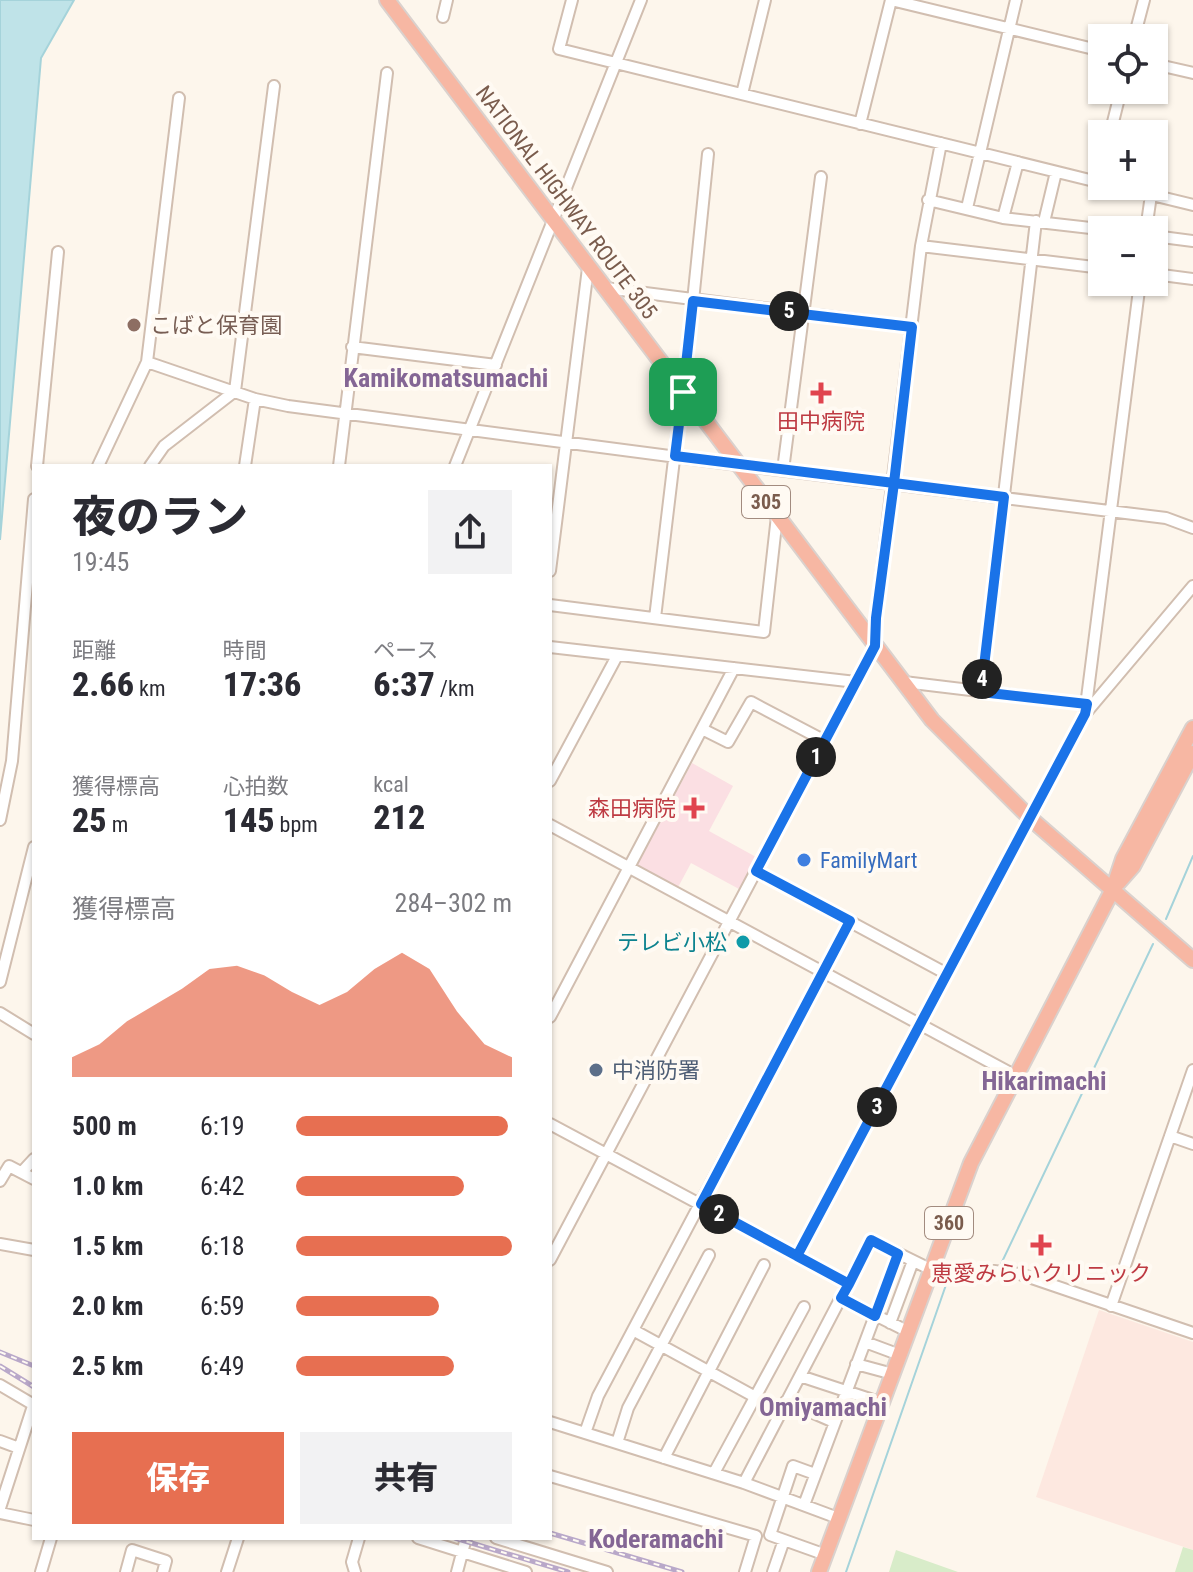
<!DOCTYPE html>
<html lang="ja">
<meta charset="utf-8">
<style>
body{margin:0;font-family:"Roboto Condensed","Noto Sans JP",sans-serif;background:#f2f2f3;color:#2b2b33;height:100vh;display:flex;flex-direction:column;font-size:30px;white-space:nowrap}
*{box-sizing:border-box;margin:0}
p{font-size:26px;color:#7c7c81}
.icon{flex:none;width:44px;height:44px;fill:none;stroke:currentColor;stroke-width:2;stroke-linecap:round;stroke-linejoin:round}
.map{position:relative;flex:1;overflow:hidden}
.details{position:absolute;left:32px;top:464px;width:520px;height:1076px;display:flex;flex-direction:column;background:#fff;border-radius:0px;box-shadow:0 2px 6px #0004}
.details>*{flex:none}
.buttons{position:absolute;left:1088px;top:24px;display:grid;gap:16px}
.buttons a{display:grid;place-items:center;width:80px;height:80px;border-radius:0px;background:#fff;box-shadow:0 2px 6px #0004;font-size:40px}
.pin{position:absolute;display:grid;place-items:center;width:68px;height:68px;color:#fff;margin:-34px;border-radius:16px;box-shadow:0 4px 12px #0006}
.km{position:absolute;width:40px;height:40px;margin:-20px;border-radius:50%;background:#222;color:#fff;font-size:22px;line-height:40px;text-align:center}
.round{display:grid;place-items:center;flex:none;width:84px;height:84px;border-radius:0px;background:#f2f2f3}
.headline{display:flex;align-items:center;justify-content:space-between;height:136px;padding:0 40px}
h1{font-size:44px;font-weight:800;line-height:60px}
.stats{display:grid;grid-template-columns:repeat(3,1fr);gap:12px;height:136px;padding:8px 40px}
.stats div{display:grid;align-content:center}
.stats b{font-size:34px;font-weight:800}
.stats small{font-size:22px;font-weight:400}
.stats p{font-size:22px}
.chart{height:224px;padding:16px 40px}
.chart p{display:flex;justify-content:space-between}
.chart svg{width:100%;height:144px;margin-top:8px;fill:#e76f51;opacity:.7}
.cta{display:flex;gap:16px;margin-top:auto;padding:16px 40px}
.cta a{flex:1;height:92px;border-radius:0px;background:#e76f51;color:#fff;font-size:32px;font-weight:800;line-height:92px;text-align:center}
.cta a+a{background:#f2f2f3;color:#2b2b33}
ul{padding:0 40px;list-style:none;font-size:26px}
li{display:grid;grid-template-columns:128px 96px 1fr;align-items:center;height:60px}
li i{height:20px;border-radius:10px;background:#e76f51}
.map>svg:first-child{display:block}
</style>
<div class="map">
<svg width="1193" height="1572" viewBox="0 0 1193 1572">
<rect width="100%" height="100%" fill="#fdf6ec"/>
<path fill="#fde8e0" d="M1099 1310 1193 1342V1550L1036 1497Z"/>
<path fill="#fbdfe3" d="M692 763 733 786 709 831 756 857 739 889 691 863 676 891 635 869Z"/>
<path fill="#d8ecc9" d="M1183 1547 1193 1550V1572H1175Z
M896 1550 958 1572H889Z"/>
<path fill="#bfe3e8" stroke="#a5d3da" stroke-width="2" d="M0 0H74L41 58 0 540Z"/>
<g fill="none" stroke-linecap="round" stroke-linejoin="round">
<path stroke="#a5d3da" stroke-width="2" d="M1166 919 1193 856
M1001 1264 1153 944
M846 1572 947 1282"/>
<g stroke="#d1beb0" stroke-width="14">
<path id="minor" d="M572 0 559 49 1102 183
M891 0 1102 51
M443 17 447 0
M1134 38 1144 0
M1154 64 1193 73
M742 94 765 0
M860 124 891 0
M1110 134 1121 90
M1097 182 1102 164
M1115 186 1193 205
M928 200 1003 218 1108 230
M967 208 1016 0
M1003 218 1018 162
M1044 222 1056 172
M1146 230 1151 195
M1154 236 1193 241
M921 246 1102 268
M1154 274 1193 279
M606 288 912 327
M352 347 496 365
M147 362 255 399 288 406 738 465 1166 518 1193 528
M37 466 58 252
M98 466 147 362 179 98
M150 466 164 446 235 391 274 86
M245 466 255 399
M339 466 387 73
M455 466 641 0
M783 470 821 177
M550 571 588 268
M550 605 764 632 777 516
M655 618 693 301 708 154
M550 647 856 682
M904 682 1087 704
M981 692 1036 221
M1085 714 1140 282
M702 729 728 742 751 702 825 741
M550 781 617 656
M0 820 12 761 34 499
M550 825 1014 1075
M756 871 947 974
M0 982 34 847
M0 1013 34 1034
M550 1017 734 668
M550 1124 849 1284
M1170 1136 1193 1144
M22 1172 34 1159
M0 1181 9 1166 34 1179
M0 1244 34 1250
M797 1256 1085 714 1193 586
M550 1260 875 646 876 618 921 246 941 143
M841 1298 909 1332
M1111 1306 1193 1070
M890 1323 913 1261
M633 1330 781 1411
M865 1342 900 1355
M856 1364 893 1374
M800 1376 882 1403
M0 1385 34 1405
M786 1401 834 1422
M550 1422 744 1483 838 1518
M585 1433 598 1396 850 921
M0 1441 19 1448
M617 1443 628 1408 709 1255
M664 1458 764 1265
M714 1473 804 1307
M815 1474 793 1466 770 1535 826 1555
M550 1476 756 1536 745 1572
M744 1483 871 1240 932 1270 948 1275 994 1271 1020 1274 1193 1333
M804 1505 898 1254
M0 1508 34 1403
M0 1513 34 1520
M418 1538 526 1572
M496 1538 607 1572
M41 1572 51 1538
M126 1572 132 1550 166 1561 163 1572
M227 1572 238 1538
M355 1572 352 1562 359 1538
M457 1572 466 1538
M773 1572 784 1540"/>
</g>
<g stroke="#dad1cd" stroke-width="18">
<path id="highway" d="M387 0 932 720 1030 818 1193 960
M1118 883 1133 866 1193 753
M819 1572 971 1163 1113 889 1123 859 1193 728"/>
</g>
<use href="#minor" stroke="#fff" stroke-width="10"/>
<use href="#highway" stroke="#f7b7a3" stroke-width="14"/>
<g stroke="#b9a8c9" stroke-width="5">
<path id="rail" d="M0 1352 34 1366
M0 1366 34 1387
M550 1533 682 1572
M455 1538 568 1572"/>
</g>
<use href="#rail" stroke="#fffaf3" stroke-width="2" stroke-dasharray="6" stroke-linecap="butt"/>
</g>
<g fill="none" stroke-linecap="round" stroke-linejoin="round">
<g stroke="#fff" stroke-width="16">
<path id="route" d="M683 392 675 456 894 483 876 618 875 646 756 871 850 921 701 1204 849 1284 841 1298 875 1316 898 1254 871 1240 849 1284 797 1256 1085 714 1087 704 981 692 1004 497 894 483 912 327 693 301 683 392"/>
</g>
<use href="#route" stroke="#1a73e8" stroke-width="10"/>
</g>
<circle fill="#8d6e63" stroke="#fffaf3" stroke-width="3" cx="134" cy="325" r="8"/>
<g fill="#e0444e" stroke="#fffaf3" stroke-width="3">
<path d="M817 381h8v8h8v8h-8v8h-8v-8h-8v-8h8z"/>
<path d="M690 796h8v8h8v8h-8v8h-8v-8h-8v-8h8z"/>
<path d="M1037 1233h8v8h8v8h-8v8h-8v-8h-8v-8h8z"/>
</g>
<circle fill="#3f7fe0" stroke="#fffaf3" stroke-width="3" cx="804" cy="860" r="8"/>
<circle fill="#0f9aa8" stroke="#fffaf3" stroke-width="3" cx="743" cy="942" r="8"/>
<circle fill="#5c6f8a" stroke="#fffaf3" stroke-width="3" cx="596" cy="1070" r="8"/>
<g text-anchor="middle" stroke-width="8" stroke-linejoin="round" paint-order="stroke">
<g fill="#fffaf3" stroke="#a28b7f" stroke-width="2">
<rect x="742" y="486" width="48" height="32" rx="6"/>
<rect x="925" y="1207" width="48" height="32" rx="6"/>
</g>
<g font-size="20" font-weight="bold" fill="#7a5c4d">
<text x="766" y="509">305</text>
<text x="949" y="1230">360</text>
</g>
<g font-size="22" fill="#7a5c4d" stroke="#fffaf3">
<text transform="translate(567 202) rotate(53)" y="8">NATIONAL HIGHWAY ROUTE 305</text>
</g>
<g font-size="22" fill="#785e54" stroke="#fffaf3" text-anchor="start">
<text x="150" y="333">こばと保育園</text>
</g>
<g font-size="22" fill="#be3a42" stroke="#fffaf3">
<text x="821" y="429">田中病院</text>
<text x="676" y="816" text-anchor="end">森田病院</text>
<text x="1041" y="1281">恵愛みらいクリニック</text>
</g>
<g font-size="22" fill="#366cbe" stroke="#fffaf3" text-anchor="start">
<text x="820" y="868">FamilyMart</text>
</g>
<g font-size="22" fill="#0d838f" stroke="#fffaf3" text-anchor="end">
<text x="727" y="950">テレビ小松</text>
</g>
<g font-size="22" fill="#4e5e75" stroke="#fffaf3" text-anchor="start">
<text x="612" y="1078">中消防署</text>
</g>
<g font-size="26" font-weight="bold" fill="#846695" stroke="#fffaf3">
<text x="446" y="387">Kamikomatsumachi</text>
<text x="1044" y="1090">Hikarimachi</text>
<text x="823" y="1416">Omiyamachi</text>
<text x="656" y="1548">Koderamachi</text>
</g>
</g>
</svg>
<div class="buttons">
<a><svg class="icon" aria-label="locate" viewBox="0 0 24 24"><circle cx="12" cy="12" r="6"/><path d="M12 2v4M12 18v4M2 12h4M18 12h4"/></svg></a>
<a>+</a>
<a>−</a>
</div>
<div class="pin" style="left:683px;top:392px;background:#1e9e55"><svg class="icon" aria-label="arrive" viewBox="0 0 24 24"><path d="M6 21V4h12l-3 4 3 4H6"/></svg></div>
<b class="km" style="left:816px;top:757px">1</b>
<b class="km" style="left:719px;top:1214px">2</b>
<b class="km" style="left:877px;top:1107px">3</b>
<b class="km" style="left:982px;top:679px">4</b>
<b class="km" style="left:789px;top:311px">5</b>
<section class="details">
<div class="headline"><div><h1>夜のラン</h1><p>19:45</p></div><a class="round"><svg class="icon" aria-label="share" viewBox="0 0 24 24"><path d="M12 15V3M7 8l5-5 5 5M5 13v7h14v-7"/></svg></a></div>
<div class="stats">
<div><p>距離</p><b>2.66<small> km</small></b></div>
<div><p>時間</p><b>17:36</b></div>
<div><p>ペース</p><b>6:37<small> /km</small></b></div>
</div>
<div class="stats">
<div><p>獲得標高</p><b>25<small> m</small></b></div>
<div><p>心拍数</p><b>145<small> bpm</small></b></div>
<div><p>kcal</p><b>212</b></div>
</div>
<div class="chart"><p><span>獲得標高</span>284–302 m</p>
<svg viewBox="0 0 160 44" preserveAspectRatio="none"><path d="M0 44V38L10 34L20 27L30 22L40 17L50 11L60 10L70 13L80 18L90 22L100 18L110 11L120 6L130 11L140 24L150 34L160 38V44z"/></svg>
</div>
<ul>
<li><b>500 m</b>6:19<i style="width:98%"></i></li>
<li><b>1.0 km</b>6:42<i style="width:78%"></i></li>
<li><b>1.5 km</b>6:18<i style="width:100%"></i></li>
<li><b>2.0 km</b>6:59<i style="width:66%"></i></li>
<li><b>2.5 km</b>6:49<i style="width:73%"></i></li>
</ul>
<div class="cta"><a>保存</a><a>共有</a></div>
</section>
</div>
